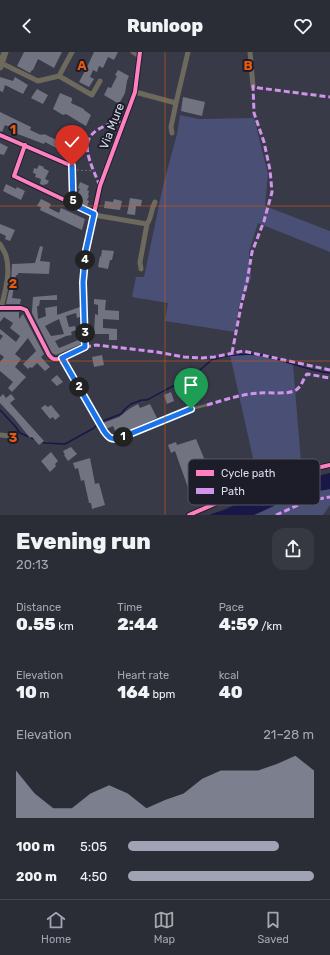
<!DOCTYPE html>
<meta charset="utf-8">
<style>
body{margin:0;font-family:Rubik,sans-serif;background:#363842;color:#f1f3f6;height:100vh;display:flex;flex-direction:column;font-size:15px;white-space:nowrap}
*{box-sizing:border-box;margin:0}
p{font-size:13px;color:#a5a7ad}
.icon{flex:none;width:22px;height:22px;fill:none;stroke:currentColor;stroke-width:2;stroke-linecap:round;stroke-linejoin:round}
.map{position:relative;height:463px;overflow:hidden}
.side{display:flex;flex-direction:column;background:#2a2c36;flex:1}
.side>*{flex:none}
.pin{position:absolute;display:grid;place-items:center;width:34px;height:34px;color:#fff;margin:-41px -17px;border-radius:50% 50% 50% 0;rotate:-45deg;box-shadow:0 0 4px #0007}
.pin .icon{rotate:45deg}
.km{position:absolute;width:20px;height:20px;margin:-10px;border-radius:50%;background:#222;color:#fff;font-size:11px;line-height:20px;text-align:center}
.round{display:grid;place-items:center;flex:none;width:42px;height:42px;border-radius:12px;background:#363842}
.headline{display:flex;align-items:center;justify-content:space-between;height:68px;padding:0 16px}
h1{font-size:22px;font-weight:800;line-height:30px}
.stats{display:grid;grid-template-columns:repeat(3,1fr);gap:6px;height:68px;padding:4px 16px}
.stats div{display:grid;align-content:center}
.stats b{font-size:17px;font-weight:800}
.stats small{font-size:11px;font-weight:400}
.stats p{font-size:11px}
.chart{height:112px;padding:8px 16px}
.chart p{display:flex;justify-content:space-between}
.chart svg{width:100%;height:72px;margin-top:4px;fill:#a0a3b3;opacity:.7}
ul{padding:0 16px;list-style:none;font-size:13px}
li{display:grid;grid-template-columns:64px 48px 1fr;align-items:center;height:30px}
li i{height:10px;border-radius:5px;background:#a0a3b3}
header{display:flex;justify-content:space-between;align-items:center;height:52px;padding:0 16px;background:#2a2c36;font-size:18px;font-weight:800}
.menu{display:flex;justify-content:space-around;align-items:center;height:56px;border-top:1px solid #464851;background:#2a2c36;font-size:11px;color:#a5a7ad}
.menu a{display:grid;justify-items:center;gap:2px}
.menu .current{color:#a0a3b3}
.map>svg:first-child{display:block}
</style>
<header><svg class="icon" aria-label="back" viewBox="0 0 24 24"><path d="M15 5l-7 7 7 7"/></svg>Runloop<svg class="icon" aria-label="heart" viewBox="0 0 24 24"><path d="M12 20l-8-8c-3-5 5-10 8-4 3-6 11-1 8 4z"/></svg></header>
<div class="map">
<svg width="330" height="463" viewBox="0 0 330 463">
<rect width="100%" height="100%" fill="#383a48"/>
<path fill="#494f75" d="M180 63 199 67 254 66 268 122 265 154 330 179V200L258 171 249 200 251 226 239 253 235 280 165 269 168 251 132 245 136 225H144L163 134 177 82Z
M241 302 260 304 293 313 301 409 257 424 230 303Z
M330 437V453L323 463H254C278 452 303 440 330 437Z"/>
<path fill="#181748" d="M330 421V437L308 441 278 452 254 463H209L226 457 269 436Z"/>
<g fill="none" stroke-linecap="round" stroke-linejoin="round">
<path stroke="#181748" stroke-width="1.5" d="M0 358 15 374 20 381 34 387
M41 390 45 391 65 392 94 376 100 370 121 362 125 357 131 352 142 348H147C163 339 180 331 196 321 201 318 208 310 212 308 225 303 248 301 261 303 284 307 306 319 330 321"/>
</g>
<path fill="#727380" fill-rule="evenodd" d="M24 0H62L54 16 38 7 33 18H32L30 21 17 14Z
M94 0H118L114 8 108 5 103 16 99 14 97 20 93 18 90 25 94 27 89 35 79 30 87 15Z
M118 18 129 24 127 29 125 41 119 52 104 43 108 35 111 36 117 24 115 23Z
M0 25 13 29 15 25 28 33 23 42 5 33 3 40 0 39Z
M37 37 48 43 43 52 31 46Z
M60 41 72 46V48L71 51 84 57V58L91 63 86 74 66 62 63 63 53 57Z
M183 45 205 50 202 64 181 59Z
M0 60 31 75 30 78 41 83V82L43 83 44 82 63 91 60 98 45 90 44 92 15 81 16 78 5 73 2 80 0 79Z
M0 91 8 95 4 103 0 102Z
M70 94 80 98 75 111 66 107 65 105Z
M39 113 44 115 43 116 49 119 45 127 49 129 47 132 43 133 40 132 41 127 35 125 36 122 33 121 34 116 37 117Z
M80 130 89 134 87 138 89 139 88 143 89 144 87 148 89 149 87 155 78 150 80 147 78 146 79 142 78 141 80 137 78 136Z
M6 132 16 137 17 135 25 139 21 148 3 139Z
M130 146 142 148 141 154H136L135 163 127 162Z
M41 147 51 152 49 156 59 161 61 156 85 167 82 178 40 158 41 155 37 154Z
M114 147 122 149 120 158 104 156 105 149 113 150Z
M0 172 15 178 10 189 5 187 6 184 0 181Z
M40 194 43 195 40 209 50 210 49 222 18 221V223H16L12 246 21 247 20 252H6L11 230 12 212 35 211Z
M102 198 114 199 112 208H110L108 217 98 215 100 204 101 205Z
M57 243V248H40L39 254H37L38 267 46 264 45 256 57 254V263L80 255V265L77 266 76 261 66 264 69 275 75 274 76 278 71 280 72 283 66 284 55 289 59 296 81 287V292L56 303 52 301 32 261V259L33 245ZM59 267 64 282 51 284 45 274Z
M94 247 106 248 105 258 119 259V268L103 267V276L117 277V288H109V282H94L95 262 98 263V253L94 252Z
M0 260H19V267L23 262 44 302 41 305 50 315 45 319 37 311 32 316 30 315 28 317 23 312 36 299 28 286 15 302 21 307 15 315 26 325 12 340 8 336 13 330 0 319V310L4 305 0 302V288L3 284 0 282V277L16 290 20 284 10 276 13 271 4 265 0 270Z
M102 303 104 313 94 315 92 305Z
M57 323 63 330 57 334 51 328Z
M171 340 174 349 167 352 164 343Z
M3 342 6 346 11 342 15 347 10 351 44 389 39 393 32 385 30 386 14 366 0 351V345Z
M138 352 140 356 150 352 157 366 117 383 113 374 106 377 103 371 119 365 129 357Z
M45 353 48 355 51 353 60 364 55 368 53 365 50 367 41 356Z
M196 387 206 411 214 407 219 420 208 424 210 429H208L210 436 191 444 175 399 171 401 168 393 176 390 177 393Z
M71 395 77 402 68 409 64 403H65L63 399Z
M51 400 58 409 55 412 56 414 50 420 41 409Z
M90 406 95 432 99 431 105 453 92 457 91 451H89L84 428 81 429 78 416 75 417 73 411Z"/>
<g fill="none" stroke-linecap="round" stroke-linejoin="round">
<path stroke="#6f6d69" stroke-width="1" stroke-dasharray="2 2" stroke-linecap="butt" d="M77 118 94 119"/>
<path stroke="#6d695c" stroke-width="2.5" d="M62 307 104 379C109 386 111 388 120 386L191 357 207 353"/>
<path stroke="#6d695c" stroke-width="5" d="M133 0 139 4
M250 0 253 34
M1 11 38 29 59 24 92 43 100 29
M59 24 72 0
M135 40 176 51 171 75 172 81
M176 51 188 0
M0 83 72 114 73 152 14 124 25 93
M73 152 94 163 147 172 140 210 141 217
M147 172C152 165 151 157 155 150
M0 192C2 196 5 200 6 204 11 221 5 239 1 256
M0 256H21L26 258 49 303C52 307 54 308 59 307L85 295 83 230 86 198 100 134 135 40 140 0
M0 383 10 384"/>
<path stroke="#6d695c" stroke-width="7" d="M0 15 5 0"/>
<path stroke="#d193ec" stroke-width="3" stroke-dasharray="6 3" stroke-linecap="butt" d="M100 134C83 95 76 79 125 68
M85 295 96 293 157 300 184 305 202 306 214 305 243 299 330 318
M232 301 241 254 247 230 252 200 264 169 272 140 270 118 264 90 254 61 253 34 259 36 330 45
M207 353C224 348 242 342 259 341 269 340 288 343 296 338 302 334 303 327 307 322L330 326
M276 463 307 449 330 445"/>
<g stroke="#1c1d29" stroke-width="6">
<path id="cycleway" d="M0 83 72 114 73 152 14 124 25 93
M0 256H21L26 258 49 303C52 307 54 308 59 307L85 295 83 230 86 198 100 134 135 40 140 0
M189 463C235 443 281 423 330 413"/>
</g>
<use href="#cycleway" stroke="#ff80c0" stroke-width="4"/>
</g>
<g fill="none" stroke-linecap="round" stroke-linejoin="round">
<g stroke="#fff" stroke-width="8">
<path id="route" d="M72 114 73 152 94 162 86 198 83 230 85 295 62 306 104 379C109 386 111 388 120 386L191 357"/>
</g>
<use href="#route" stroke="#1a73e8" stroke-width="5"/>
</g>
<path fill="none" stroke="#e8590c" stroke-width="1" stroke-opacity="0.55" d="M165 0V463M0 154H330M0 309H330"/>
<g text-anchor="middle" stroke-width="4" stroke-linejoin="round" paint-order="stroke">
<g font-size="12" fill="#d8dbec" stroke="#1c1d29">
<text transform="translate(112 74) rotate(-69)" y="4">Via Mure</text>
</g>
</g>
<rect x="188" y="407" width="132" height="46" rx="6" fill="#1c1d29" stroke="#545664" stroke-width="1"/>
<rect x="196" y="418" width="18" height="6" fill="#ff80c0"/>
<rect x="196" y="436" width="18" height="6" fill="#d193ec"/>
<g font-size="11" fill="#d8dbec">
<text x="221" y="425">Cycle path</text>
<text x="221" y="443">Path</text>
</g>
<g font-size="13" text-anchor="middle" font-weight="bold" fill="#e8590c" stroke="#1c1d29" stroke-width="4" stroke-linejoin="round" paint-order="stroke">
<text x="82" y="18">A</text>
<text x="248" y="18">B</text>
<text x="13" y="82">1</text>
<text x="13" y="236">2</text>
<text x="13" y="390">3</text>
</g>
</svg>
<div class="pin" style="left:191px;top:357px;background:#1e9e55"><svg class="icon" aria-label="arrive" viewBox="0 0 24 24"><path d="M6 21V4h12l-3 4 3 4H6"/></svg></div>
<div class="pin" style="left:72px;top:114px;background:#d93025"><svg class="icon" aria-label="check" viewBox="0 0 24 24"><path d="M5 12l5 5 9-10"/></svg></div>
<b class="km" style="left:123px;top:385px">1</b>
<b class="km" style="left:79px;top:335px">2</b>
<b class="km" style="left:85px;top:281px">3</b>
<b class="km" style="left:85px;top:208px">4</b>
<b class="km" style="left:73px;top:149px">5</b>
</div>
<section class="side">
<div class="headline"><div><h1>Evening run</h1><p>20:13</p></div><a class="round"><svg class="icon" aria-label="share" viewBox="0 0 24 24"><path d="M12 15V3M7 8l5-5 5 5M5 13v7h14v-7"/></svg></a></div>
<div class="stats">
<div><p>Distance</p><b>0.55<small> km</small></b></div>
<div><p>Time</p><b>2:44</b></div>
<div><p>Pace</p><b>4:59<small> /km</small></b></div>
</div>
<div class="stats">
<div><p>Elevation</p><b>10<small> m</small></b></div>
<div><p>Heart rate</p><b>164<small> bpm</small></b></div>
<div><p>kcal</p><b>40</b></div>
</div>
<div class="chart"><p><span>Elevation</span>21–28 m</p>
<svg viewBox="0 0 160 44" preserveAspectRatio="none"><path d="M0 44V15L10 29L20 38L30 38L40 29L50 24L60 29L70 38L80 33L90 29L100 20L110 15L120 15L130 15L140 11L150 6L160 15V44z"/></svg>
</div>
<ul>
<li><b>100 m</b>5:05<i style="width:81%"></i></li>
<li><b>200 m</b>4:50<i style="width:100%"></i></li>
</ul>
</section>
<nav class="menu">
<a class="current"><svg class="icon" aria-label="home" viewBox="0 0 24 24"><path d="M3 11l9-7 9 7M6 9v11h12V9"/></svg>Home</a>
<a><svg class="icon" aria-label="map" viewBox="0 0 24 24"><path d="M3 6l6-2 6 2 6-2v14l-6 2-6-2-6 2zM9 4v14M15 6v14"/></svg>Map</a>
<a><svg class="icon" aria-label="saved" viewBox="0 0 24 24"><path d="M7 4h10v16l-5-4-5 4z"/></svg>Saved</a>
</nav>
